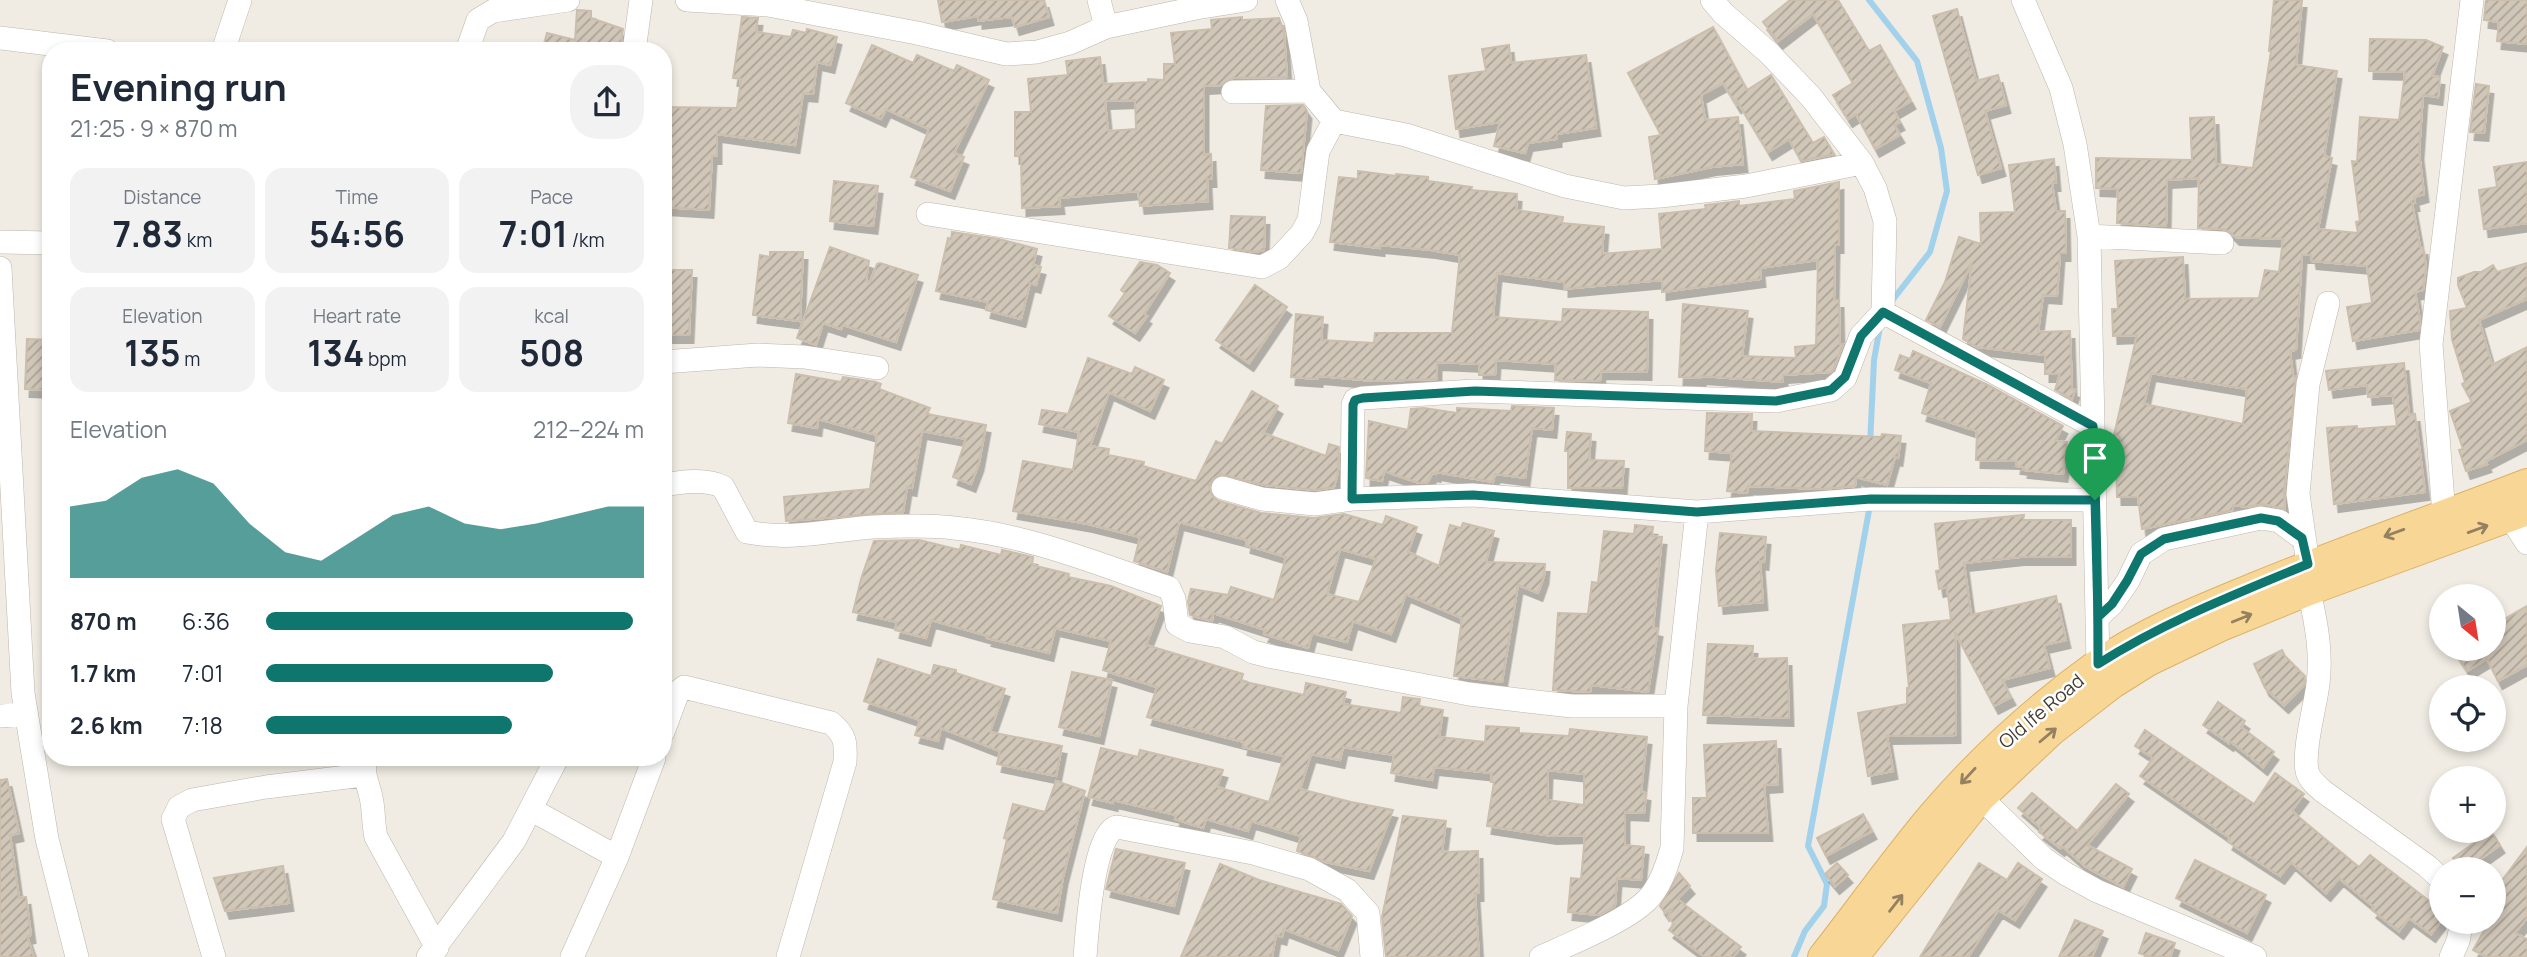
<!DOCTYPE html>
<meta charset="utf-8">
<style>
body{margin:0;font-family:Manrope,sans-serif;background:#f2f2f3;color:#1f2937;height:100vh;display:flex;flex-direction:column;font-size:26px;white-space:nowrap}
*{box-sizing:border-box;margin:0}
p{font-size:23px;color:#747a83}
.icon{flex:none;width:38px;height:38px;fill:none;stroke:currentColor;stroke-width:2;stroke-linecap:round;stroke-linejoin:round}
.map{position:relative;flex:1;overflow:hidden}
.sheet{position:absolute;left:42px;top:42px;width:630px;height:724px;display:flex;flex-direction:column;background:#fff;border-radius:28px;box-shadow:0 4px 10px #0003}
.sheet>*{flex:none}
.needle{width:46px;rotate:150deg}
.controls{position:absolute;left:2429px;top:584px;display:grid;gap:14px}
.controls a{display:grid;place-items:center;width:77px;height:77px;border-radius:50%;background:#fff;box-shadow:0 4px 10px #0003;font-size:35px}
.pin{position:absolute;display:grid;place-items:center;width:60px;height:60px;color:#fff;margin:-72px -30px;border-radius:50% 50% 50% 0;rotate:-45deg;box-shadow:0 0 7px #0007}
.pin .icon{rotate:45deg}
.round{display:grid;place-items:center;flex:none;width:74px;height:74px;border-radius:28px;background:#f2f2f3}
.overview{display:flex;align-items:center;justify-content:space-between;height:119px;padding:0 28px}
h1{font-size:38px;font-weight:700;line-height:52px}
.figures{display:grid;grid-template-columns:repeat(3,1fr);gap:10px;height:119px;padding:7px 28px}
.figures div{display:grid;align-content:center;border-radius:18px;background:#f2f2f3;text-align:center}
.figures b{font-size:35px;font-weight:700}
.figures small{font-size:19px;font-weight:400}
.figures p{font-size:19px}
.chart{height:196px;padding:14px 28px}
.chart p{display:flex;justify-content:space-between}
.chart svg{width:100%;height:126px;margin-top:7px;fill:#0f766e;opacity:.7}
ul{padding:0 28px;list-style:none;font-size:23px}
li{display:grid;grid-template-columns:112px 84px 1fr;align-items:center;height:52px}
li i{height:18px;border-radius:9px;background:#0f766e}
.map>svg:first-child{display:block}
</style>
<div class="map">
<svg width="2527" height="957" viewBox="0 0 2527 957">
<defs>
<pattern id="building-hatch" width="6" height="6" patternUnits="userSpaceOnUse" patternTransform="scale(1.75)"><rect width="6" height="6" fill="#d1c7b9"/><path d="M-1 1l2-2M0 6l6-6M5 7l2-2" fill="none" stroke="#aba397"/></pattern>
<filter id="shadow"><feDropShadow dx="4.5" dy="8" stdDeviation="0" flood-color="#0004"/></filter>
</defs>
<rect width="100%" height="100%" fill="#f0ece3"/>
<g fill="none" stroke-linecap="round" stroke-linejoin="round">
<path stroke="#a2d1eb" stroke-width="6" d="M1869 0 1917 61 1941 148 1947 191 1930 252 1891 302
M1870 445 1874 360 1880 327
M1794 957 1805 931 1824 906 1827 884 1808 846 1870 505"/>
</g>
<path fill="url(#building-hatch)" stroke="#cbbead" stroke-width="2" fill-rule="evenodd" filter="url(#shadow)" d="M938 0H1044L1049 17 1015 27 1012 17 978 21V16L942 22Z
M1790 0H1838L1869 51 1880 45 1911 101 1894 111 1900 122 1894 125 1900 135 1875 149 1856 114 1848 119 1833 95 1853 83 1813 14 1778 41 1763 22Z
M2274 0H2302L2296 65 2337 71 2324 156 2332 158 2318 229 2358 233 2356 222 2360 221 2352 161 2357 162 2360 117 2399 120 2405 72 2369 71 2370 39 2426 40 2443 47 2432 76 2440 77 2438 97 2423 95 2419 152 2424 194 2414 197 2415 203H2412L2420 247H2423L2426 267 2423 290 2415 292 2420 320 2419 330 2353 341 2347 307 2372 303 2367 266 2312 261 2311 255H2302L2296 350 2290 351 2293 376H2296L2284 493 2285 509 2263 504 2247 507 2233 505V510L2142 529 2138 497H2117L2116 463H2123L2119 436 2114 435 2137 335 2113 336 2112 309H2118L2115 261 2183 257 2185 299 2259 298 2265 270 2279 272 2283 239 2235 237 2230 232 2223 229 2198 228 2199 178 2167 180 2166 226 2117 223 2118 189 2096 188V158L2192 160 2190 118 2214 117 2216 164 2253 168 2271 51H2269ZM2151 373 2247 389 2243 424 2144 404Z
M2486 0H2527V44L2497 41 2499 22 2484 20Z
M1957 9 1976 81 1998 75 2006 105 1985 111 2001 168 1978 175 1933 16Z
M577 10 591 11V18L623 29 620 51H542L547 33 575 40Z
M742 17 758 18 756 32 791 37 793 30 806 33 807 29 837 37 830 65 817 62 813 94 803 93 795 145 717 134V156H712L709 210 663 207V107L737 108 741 79 733 78Z
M1242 17V20L1279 18 1284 32 1287 77 1233 78 1221 85 1204 86V155L1211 154 1212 179H1207L1208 201 1140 206 1138 191 1059 198 1060 206 1022 208 1021 156H1015V112H1031L1028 79 1068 75 1066 61 1100 57 1103 84 1148 82V79L1164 80V64H1175L1171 33 1212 29 1211 20ZM1135 100 1136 129 1108 131 1105 101Z
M1713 27 1747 90 1771 75 1813 143 1824 137 1834 154 1801 161 1789 139 1768 152 1736 99 1737 106 1723 83 1701 95 1705 120 1738 117 1743 164 1712 167 1655 179 1649 137 1661 135 1628 73Z
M872 45 913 63 917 55 954 71 957 65 989 80 954 153 964 157 950 191 911 177 929 129 886 109 881 119 846 103Z
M1509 45 1511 63 1586 55 1596 128 1557 134V139L1528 143 1525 153 1494 146 1500 122 1456 129 1449 76 1486 71 1482 49Z
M2476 84 2489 86 2484 133 2470 132Z
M1303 105 1307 111 1301 173 1261 170 1266 106Z
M2054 159 2056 183H2052L2056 211H2065L2066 253H2060L2057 296 2043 295 2038 332 2070 331 2072 389 2075 390 2072 399 2055 390 2060 374H2045V355L1977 347 1963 339 1972 262 1940 327 1926 320 1945 282 1959 237 1981 244 1980 213 2015 212 2009 165Z
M2527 162V223L2484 229 2479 190 2497 187 2494 167Z
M1358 171 1396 176V174L1428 177V181L1472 187 1471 190 1517 194 1516 210 1563 217 1562 223 1604 227 1602 254 1662 249 1659 214 1706 209 1705 205 1739 201V206L1795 199 1794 191 1839 182V245H1835L1834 300H1839L1840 344H1843L1833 370 1830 372 1783 375V382L1701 376V378L1679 377 1683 304 1748 311 1742 356 1796 358 1795 347 1816 345 1818 260 1760 268 1761 279 1662 292V280L1564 289V282L1497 273 1493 317 1562 322 1563 309 1648 312 1647 372 1601 371 1600 381 1555 380 1556 364 1496 360 1495 375H1479V364L1437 362V379L1374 381 1318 376V379L1291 377 1296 314 1323 317 1321 340 1374 343 1375 333H1452L1460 255 1431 250 1380 245V248L1330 242 1339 177 1358 179Z
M834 181 878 186 873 226 830 221Z
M1231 216 1265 217 1264 250 1255 252 1229 248Z
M952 232 999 239 1037 249 1033 265 1041 267 1036 285 1030 283 1021 319 986 310 988 302 936 291 948 238 951 239Z
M830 247 869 261 866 281 870 282 877 264 880 263 918 275 896 342 843 325 841 329 823 323 816 345 797 338Z
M770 252H803L800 321 753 315 760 255 770 257Z
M1140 262 1157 265 1170 273 1144 314 1147 316 1135 333 1109 316 1125 293 1121 290Z
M2527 263V299L2479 320 2492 365 2527 347V440L2486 461 2487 464 2466 471 2459 450 2463 449 2450 411 2472 402 2462 384 2465 382 2452 339 2450 311 2467 308 2458 285V278L2474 272H2481L2493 265 2497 272Z
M663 270H692L689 335H663Z
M1255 285 1287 307 1249 363 1216 340Z
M27 339 51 340V390L25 389Z
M1913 351 1988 385 2063 426 2055 441 2067 442 2063 474 2023 470 2024 467 2016 466 2017 461 1976 460 1977 431 1922 413 1931 383 1895 370 1900 355 1910 359Z
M1088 358 1132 374 1135 367 1164 380 1150 411 1109 392 1090 446 1109 449 1108 455 1144 462 1143 466 1196 481 1216 441 1222 444 1252 391 1278 406 1263 433 1326 456 1329 444 1339 447 1338 472 1334 487 1315 490 1265 485 1220 474 1213 479 1209 485 1213 497 1219 501 1261 513 1314 518 1344 514 1383 525 1386 516 1417 527 1408 552 1439 566 1450 525 1461 528 1463 523 1494 531 1486 562 1545 564 1544 576 1538 593 1518 585 1502 682 1454 676 1462 618 1406 594 1391 634 1353 621 1347 642 1312 633 1308 648 1264 634 1266 630 1213 613 1212 621 1190 615 1188 601 1191 589 1228 595 1231 587 1274 600 1286 557 1246 545 1247 540 1179 522 1167 572 1134 561 1140 537 1088 524 1013 511 1023 461 1073 470 1079 432 1039 424 1042 410 1068 414ZM1340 549 1376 559 1359 602 1327 594Z
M2404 363 2409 415 2415 414 2425 492 2334 504 2327 428 2357 426V429L2397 426 2393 395 2368 397 2367 385 2329 390 2326 371Z
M796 374 841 382 843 377 876 382 881 384 879 389 930 408 927 414 986 425 979 463 971 484 953 477 966 439 922 431 912 488 907 487 903 512 786 521 784 497 870 489 877 435 818 419 817 428 788 423Z
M1512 406 1554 408 1552 430 1532 428 1525 478 1495 474 1493 482 1436 472V474L1432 473 1428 482 1419 483 1384 471 1382 481 1366 478 1369 421 1408 430 1411 409 1424 408 1457 413V408L1511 411Z
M1707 413 1752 414 1751 431 1881 437 1882 434 1901 436 1898 458 1895 457 1887 485 1856 477 1855 486 1821 489 1748 486 1747 493 1727 491 1732 453 1705 451Z
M1567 432 1591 434 1589 460 1624 461 1622 488H1568V451H1565Z
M2024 515 2023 520H2071V557H2020L1964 563 1971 615 2056 596 2066 640 2044 645 2050 668 2002 680 2011 697 1994 706 1955 632 1956 735 1887 736 1893 771 1868 776 1858 713 1907 704V688H1909L1903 625 1951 620 1947 587 1939 589 1936 571 1940 570 1935 524Z
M1635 525 1653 527 1652 536 1662 537 1653 628 1658 629 1648 692 1591 685 1590 692 1553 690 1558 613 1588 614 1592 582 1598 583 1604 531 1634 534Z
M1720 533 1766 537 1764 562 1760 561 1763 602 1719 606 1716 570Z
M919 540 960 550 961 545 1001 555 1002 550 1033 557 1032 565 1069 574 1068 577 1111 586 1161 606 1146 645 1243 674 1241 681 1304 695 1306 683 1346 692 1343 704 1401 713 1403 697 1420 699 1419 706 1443 710 1439 737 1485 742 1486 726 1519 728V733L1569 736 1570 729 1647 737 1641 792 1646 793 1644 813 1625 812V845L1644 847 1641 880 1617 878 1615 906 1599 915 1568 912 1571 878 1581 879 1585 835 1552 836 1487 826 1494 782H1491L1492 773 1434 767 1432 780 1391 773 1394 755 1343 747 1340 760 1311 754 1300 789 1351 802 1393 810 1369 871 1326 862 1297 851 1301 836 1251 821 1248 831 1206 819 1203 828 1175 819 1176 815 1113 800V803L1088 797 1101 748 1138 757 1140 750 1223 770 1217 787 1269 802 1284 756 1243 747 1244 742 1147 717 1157 687 1103 670 1111 641 1055 628 1049 653 987 638 988 636 931 620 926 638 895 630 897 622 853 612 861 579 874 541ZM1548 770 1584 774V805L1547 800Z
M2527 606V665L2498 681 2487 659 2467 671 2453 649H2494V625Z
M1708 644 1753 646 1752 659 1787 658 1789 718 1703 715Z
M2282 650 2285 656 2305 676 2304 685 2284 705 2265 688 2254 664Z
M878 659 931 676 934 665 956 670V673L1005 689 990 732 1062 746 1056 776 997 764 1000 751 941 728 938 741 915 735 920 720 864 701Z
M1072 672 1112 680 1099 736 1059 727Z
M2218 702 2245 721 2241 727 2274 752 2263 767 2230 741 2229 743 2203 725Z
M2145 730 2254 804 2275 773 2304 794 2292 810 2294 813 2359 867 2370 855 2441 910V921L2431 934 2409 918 2399 931 2372 910 2374 907 2339 878 2326 893 2291 862 2280 876 2228 842 2230 838 2140 776 2153 758 2135 746Z
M1776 741 1778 784 1764 785 1768 833H1693V798H1707L1704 745Z
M7 779 19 833 10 835 19 898 26 897 31 935 27 936 34 957H0V780Z
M1056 781 1085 791 1063 877 1057 913 993 899 1007 839 1004 838 1013 804 1045 812Z
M2116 784 2129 794 2087 845 2132 869 2123 887 2086 867 2062 846 2060 848 2039 832 2042 829 2018 808 2032 793 2077 831Z
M1863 814 1872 831 1826 856 1817 838Z
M1403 816 1446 821 1442 852 1478 851 1479 893H1475L1479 957H1386L1382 917Z
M2491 831 2500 845 2465 870H2461L2453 858Z
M2527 847V918L2515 933 2527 939V957H2487L2473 950 2489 922H2494V891Z
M1116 849 1185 863 1174 906 1106 889Z
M2195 860 2266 895 2247 933 2176 898Z
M1837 863 1848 875 1835 886 1825 874Z
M1979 863 2007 880 2018 863 2042 879 2015 920 1998 910 1968 957H1920Z
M1220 864 1259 880 1341 904 1352 916 1338 950 1284 929 1282 937 1276 935 1272 957H1181Z
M283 866 289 903 225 911 214 878Z
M1679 873 1690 886 1677 899 1741 947 1733 957H1705L1669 930 1674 924 1668 917 1673 908 1665 913 1660 906Z
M2075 920 2103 931 2092 957H2059Z
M2146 933 2175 943 2170 957H2151L2139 953Z"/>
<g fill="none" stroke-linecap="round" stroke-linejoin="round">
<g stroke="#beb6aa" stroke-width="24">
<path id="minor" d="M687 0 768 5 917 33 1006 54 1037 52 1070 43 1106 27 1196 8 1246 0
M1099 0 1106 27
M1287 0 1296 21 1309 91 1334 121 1406 135 1565 186 1624 198 1661 196 1746 186 1862 163
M2023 0 2061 88 2075 144 2089 236 2098 664
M0 38 107 51
M223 51 240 0
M467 51 478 20 493 11 568 0
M634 51 641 0
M1233 92 1309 91
M928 214 1262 267 1279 258 1302 233 1309 220 1318 151 1334 121
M2089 236 2222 243
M0 242 51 243
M0 268 23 693 47 839 77 957
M1883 312 2093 426
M663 362 758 355 804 357 877 368
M663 485C681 482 706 478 723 487L747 532C794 541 828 530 874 527 898 526 930 525 954 528 1029 535 1098 564 1169 588L1174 599 1177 624 1190 631 1225 637 1253 652 1273 657 1469 694 1527 701 1572 706H1676
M1223 488 1262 499 1315 504 1352 499 1473 495 1697 512 1871 499 2095 500
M1352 499 1353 405 1355 400 1363 398 1474 391 1776 401 1831 390 1845 378 1861 336 1883 312 1885 221 1875 188 1862 163 1811 97 1769 53 1723 13 1712 0
M2444 515 2431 344 2472 0
M2510 517 2527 543
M2308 564 2298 494 2308 384 2328 303
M2309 591C2316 622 2322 652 2318 684 2315 708 2303 749 2307 771 2309 780 2318 787 2324 792L2427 866 2441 879
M2098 617 2112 604 2128 581 2141 554 2164 539 2261 518 2279 521 2302 538
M0 716 26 714
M663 732 678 692 684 687 831 723C846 735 846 744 845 762L788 957
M365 758C363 778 367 779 371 797 374 810 373 823 376 837L437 948
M1981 798 2044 859 2066 874 2097 891 2255 957
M532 810 617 857 572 957
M617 857 654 758
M214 957 173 819 179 807 192 800 266 787 363 775
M428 957 514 841 557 758
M1085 957C1087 933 1093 833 1117 827L1253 853 1309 869 1347 890 1368 913 1372 957
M1541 957C1570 944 1624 922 1646 901 1660 888 1667 866 1672 848L1676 706 1697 512
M2451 957 2458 941 2462 922"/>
</g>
<g stroke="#dbb266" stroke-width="30">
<path id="major" d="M1822 957C1859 910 1894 860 1933 814 1981 758 2037 707 2097 664 2145 631 2200 609 2254 587 2344 550 2436 518 2527 483
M1854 957 1981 798 2051 732 2113 684 2148 662 2223 626 2309 591 2527 511"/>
</g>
<use href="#minor" stroke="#fff" stroke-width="23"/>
<use href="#major" stroke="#f8d695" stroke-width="28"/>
</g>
<defs><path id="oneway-shaft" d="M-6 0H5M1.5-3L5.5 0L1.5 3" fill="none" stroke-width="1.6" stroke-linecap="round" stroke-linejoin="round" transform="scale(1.75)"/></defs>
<g stroke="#948160">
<use href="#oneway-shaft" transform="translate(2478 529) rotate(-20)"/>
<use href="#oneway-shaft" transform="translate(2394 533) rotate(160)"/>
<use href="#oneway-shaft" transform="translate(2242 618) rotate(-22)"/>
<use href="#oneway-shaft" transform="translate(2048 735) rotate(-40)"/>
<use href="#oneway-shaft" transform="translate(1968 776) rotate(133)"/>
<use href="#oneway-shaft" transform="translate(1896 903) rotate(-52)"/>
</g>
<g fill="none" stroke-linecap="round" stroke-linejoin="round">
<g stroke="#fff" stroke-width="14">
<path id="route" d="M2095 500 1871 499 1697 512 1473 495 1352 499 1353 405 1355 400 1363 398 1475 391 1776 401 1831 390 1845 377 1861 336 1883 312 2093 426C2096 505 2098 584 2098 664 2164 622 2236 594 2308 564L2302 538 2278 521 2261 518 2164 539 2141 554 2127 581 2112 604 2098 617 2095 500"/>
</g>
<use href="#route" stroke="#0f766e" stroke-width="9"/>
</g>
<g text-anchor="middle" stroke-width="5" stroke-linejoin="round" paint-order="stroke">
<g font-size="19" fill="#423c34" stroke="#fff">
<text transform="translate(2041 711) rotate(-40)" y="7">Old Ife Road</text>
</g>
</g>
</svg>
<div class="controls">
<a><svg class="needle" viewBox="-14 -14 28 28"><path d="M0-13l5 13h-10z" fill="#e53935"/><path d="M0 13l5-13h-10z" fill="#747a83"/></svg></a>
<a><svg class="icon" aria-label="locate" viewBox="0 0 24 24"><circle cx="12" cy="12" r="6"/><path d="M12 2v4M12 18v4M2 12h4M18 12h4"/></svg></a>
<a>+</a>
<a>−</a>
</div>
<div class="pin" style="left:2095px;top:500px;background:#1e9e55"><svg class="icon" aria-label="arrive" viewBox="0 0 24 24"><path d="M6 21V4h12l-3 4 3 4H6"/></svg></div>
<section class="sheet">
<div class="overview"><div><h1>Evening run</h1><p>21:25 · 9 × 870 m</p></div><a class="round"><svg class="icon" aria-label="share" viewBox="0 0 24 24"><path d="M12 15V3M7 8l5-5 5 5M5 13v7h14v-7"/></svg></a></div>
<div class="figures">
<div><p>Distance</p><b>7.83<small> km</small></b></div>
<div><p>Time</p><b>54:56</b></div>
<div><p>Pace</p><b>7:01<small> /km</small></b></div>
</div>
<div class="figures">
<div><p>Elevation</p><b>135<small> m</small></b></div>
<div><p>Heart rate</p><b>134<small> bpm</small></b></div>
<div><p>kcal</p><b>508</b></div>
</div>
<div class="chart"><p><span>Elevation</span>212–224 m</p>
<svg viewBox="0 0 160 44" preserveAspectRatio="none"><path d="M0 44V19L10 17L20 9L30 6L40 11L50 25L60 35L70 38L80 30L90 22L100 19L110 25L120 27L130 25L140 22L150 19L160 19V44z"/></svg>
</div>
<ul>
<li><b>870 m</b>6:36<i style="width:97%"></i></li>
<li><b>1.7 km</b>7:01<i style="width:76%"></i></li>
<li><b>2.6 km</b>7:18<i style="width:65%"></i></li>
</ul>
</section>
</div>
